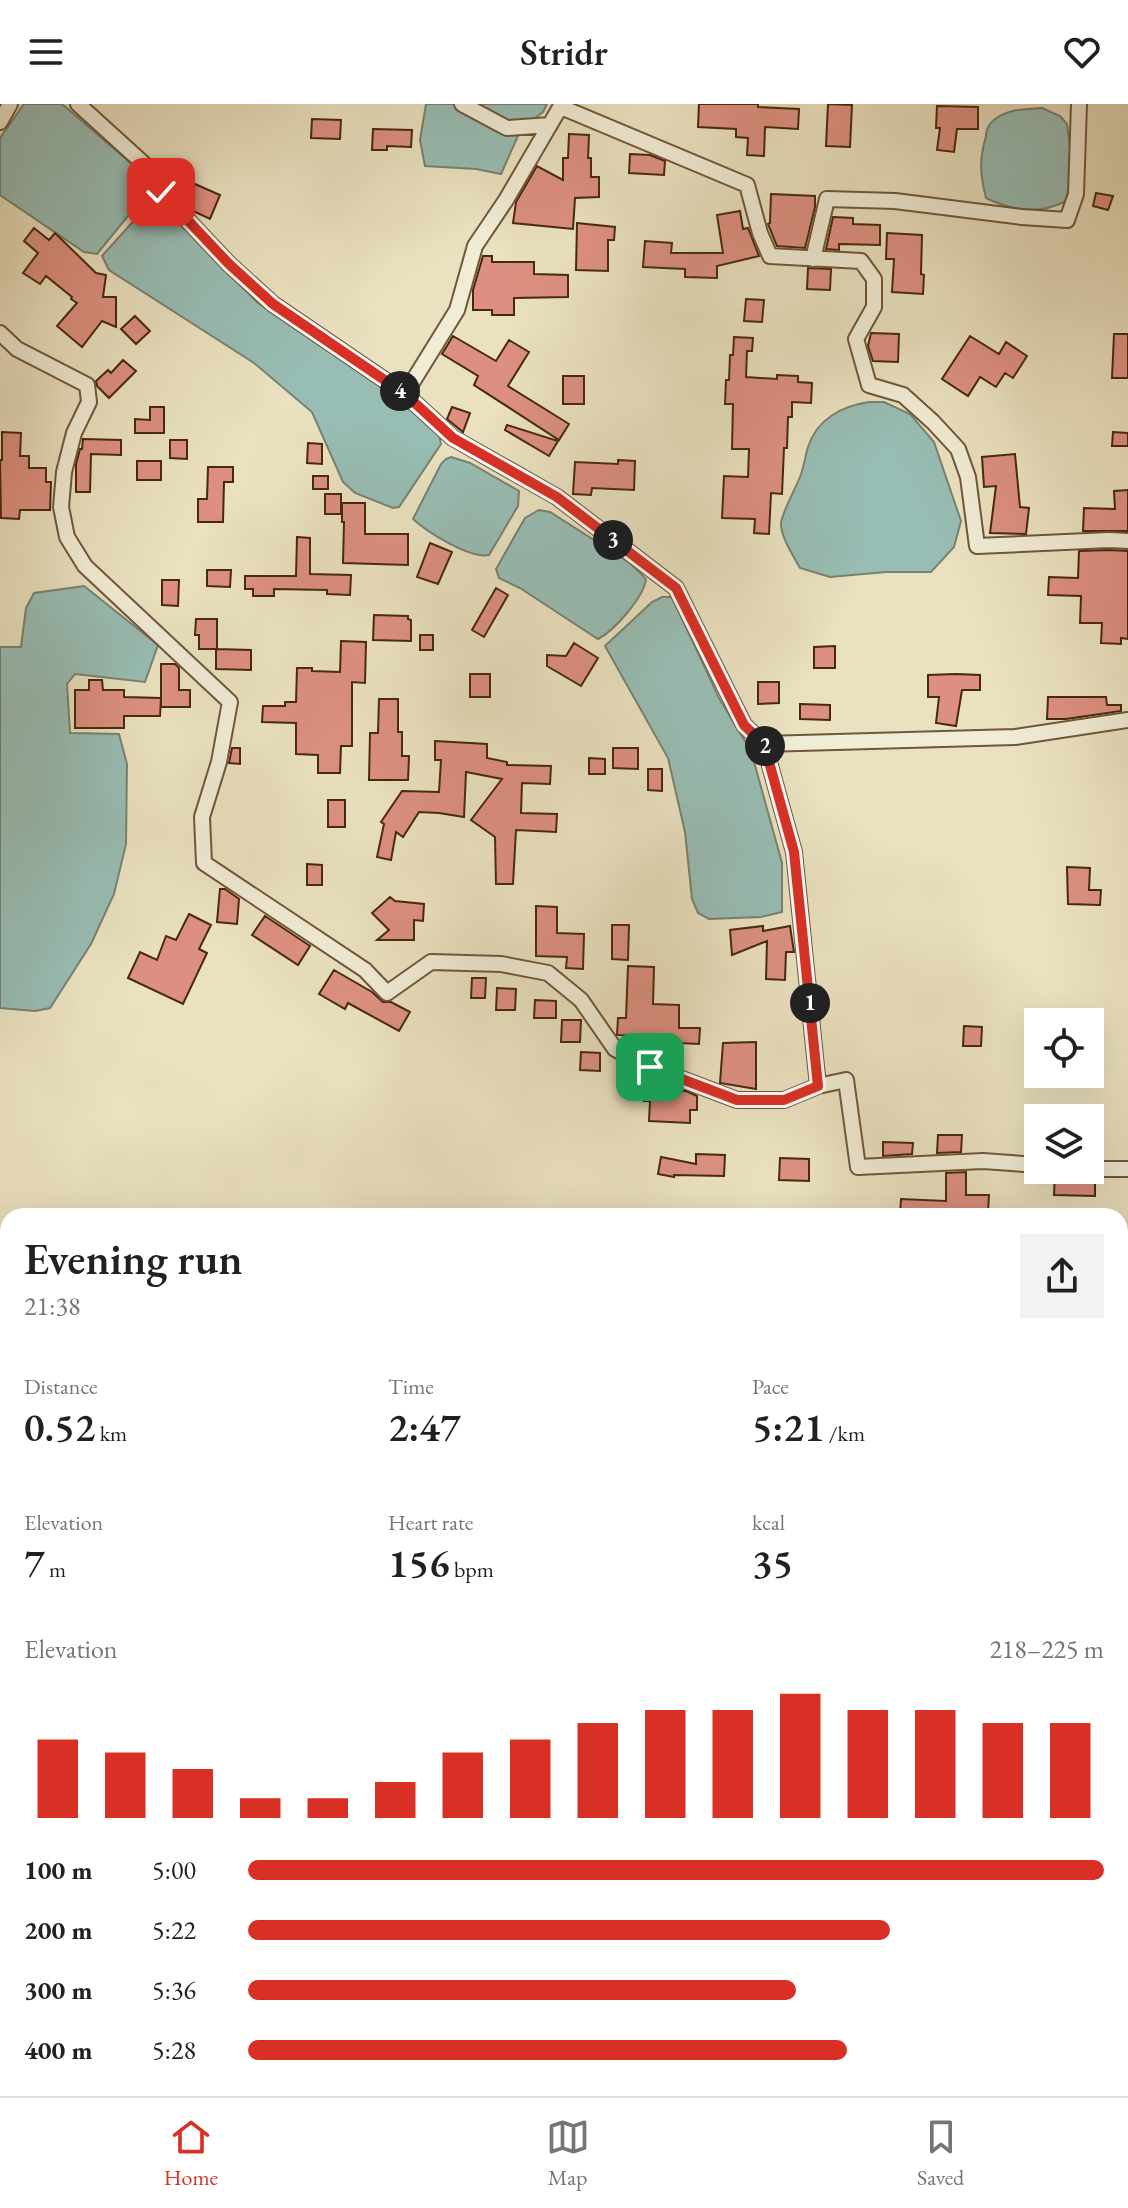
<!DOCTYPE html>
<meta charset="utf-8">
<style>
body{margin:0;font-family:"EB Garamond",serif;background:#f2f2f2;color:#202124;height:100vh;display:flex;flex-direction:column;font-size:30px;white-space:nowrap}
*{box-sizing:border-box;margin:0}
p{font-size:26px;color:#757577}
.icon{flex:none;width:44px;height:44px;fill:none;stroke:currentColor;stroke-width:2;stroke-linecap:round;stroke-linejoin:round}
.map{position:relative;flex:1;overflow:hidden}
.sheet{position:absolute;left:0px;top:1104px;width:1128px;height:888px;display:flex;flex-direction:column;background:#fff;border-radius:24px 24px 0 0;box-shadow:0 8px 32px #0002}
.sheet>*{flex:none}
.buttons{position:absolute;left:1024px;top:904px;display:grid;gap:16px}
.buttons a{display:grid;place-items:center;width:80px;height:80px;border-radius:0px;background:#fff;box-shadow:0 8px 32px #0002;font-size:40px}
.pin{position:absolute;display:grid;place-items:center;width:68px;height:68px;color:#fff;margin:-34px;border-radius:16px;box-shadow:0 4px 12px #0006}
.km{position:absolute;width:40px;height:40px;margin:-20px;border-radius:50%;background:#222;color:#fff;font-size:22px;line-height:40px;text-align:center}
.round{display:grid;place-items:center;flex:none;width:84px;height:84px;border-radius:0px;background:#f2f2f2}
.head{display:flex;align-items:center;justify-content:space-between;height:136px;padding:0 24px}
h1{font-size:44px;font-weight:600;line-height:60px}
.figures{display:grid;grid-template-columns:repeat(3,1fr);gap:12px;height:136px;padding:8px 24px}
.figures div{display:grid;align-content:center}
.figures b{font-size:40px;font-weight:600}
.figures small{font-size:22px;font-weight:400}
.figures p{font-size:22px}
.chart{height:224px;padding:16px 24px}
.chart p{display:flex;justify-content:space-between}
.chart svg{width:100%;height:144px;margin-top:8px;stroke:#d93025;stroke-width:6}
ul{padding:0 24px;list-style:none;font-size:26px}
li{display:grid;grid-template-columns:128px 96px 1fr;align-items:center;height:60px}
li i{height:20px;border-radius:10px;background:#d93025}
header{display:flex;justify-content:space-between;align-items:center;height:104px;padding:0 24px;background:#fff;font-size:36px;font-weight:600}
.tab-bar{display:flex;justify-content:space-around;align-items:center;height:112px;border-top:2px solid #e0e0e0;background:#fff;font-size:22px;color:#757577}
.tab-bar a{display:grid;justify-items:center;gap:4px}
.tab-bar .on{color:#d93025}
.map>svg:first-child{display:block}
</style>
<header><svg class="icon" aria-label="menu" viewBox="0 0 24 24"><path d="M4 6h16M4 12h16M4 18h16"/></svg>Stridr<svg class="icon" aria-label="heart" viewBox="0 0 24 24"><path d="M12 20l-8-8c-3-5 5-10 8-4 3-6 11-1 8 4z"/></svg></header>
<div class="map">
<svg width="1128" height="1992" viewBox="0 0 1128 1992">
<rect width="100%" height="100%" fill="#eae1c0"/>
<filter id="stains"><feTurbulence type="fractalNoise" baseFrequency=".0025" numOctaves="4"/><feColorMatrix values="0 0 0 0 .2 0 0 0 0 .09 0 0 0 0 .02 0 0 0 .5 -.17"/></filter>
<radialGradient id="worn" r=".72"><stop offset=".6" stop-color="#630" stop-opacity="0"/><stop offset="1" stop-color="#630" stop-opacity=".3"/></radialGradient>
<path fill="#98bdb4" stroke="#788271" stroke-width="2" d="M24 0H62L133 61C139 73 143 82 141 96L97 150 84 148 0 91V34Z
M426 0H547L543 8 521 25 501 70 476 65 425 62 420 36Z
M1042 4 1060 12 1067 20 1073 67 1066 97C1039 111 1013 107 986 94 980 70 979 56 986 32 986 29 988 23 990 20 1002 5 1025 5 1042 4Z
M151 101H158L173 113 258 199 361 267 434 324 439 331 441 340 399 403 393 404 355 389 343 378 312 308 254 259 109 166 102 152 139 111Z
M869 298H884L910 310 934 338 961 417 954 443 931 468H886L830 473 800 464C794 453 780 432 781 419 782 409 796 383 800 373 804 363 805 353 808 343 817 315 842 302 869 298Z
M451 353 470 359 519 387 518 402 489 451C470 455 427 428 413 415L441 360 446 355Z
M539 406 550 408 630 459 646 475C644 493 614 527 598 535L520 484 499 474 496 465 525 414Z
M84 482 158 541 145 578 75 570 67 580 70 629 119 630 127 660 126 740 114 790 91 840 50 904 35 907 0 904V543H21L26 504 34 489Z
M662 493H672L719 594 751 647 782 759V808L761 813 709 815 698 809 692 795 685 728 668 654 605 542 652 498Z"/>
<path fill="#dd9081" stroke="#47290d" stroke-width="2" d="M699 0H758V3L799 5 798 25 765 23 764 52 747 51 748 34 736 33V25L698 23Z
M828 0 852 1 850 43 826 42Z
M937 2 978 3V25H957L954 48 937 46 940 24H936Z
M312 15 341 16 340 35 311 34Z
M373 25 412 26 411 43 387 42V46H372Z
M569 30 589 31 588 54H591V73H599V93L575 94 573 125 513 119 516 98 537 62 563 76V54H568Z
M630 50 650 51 665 57 664 71 629 69Z
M195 80 220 91 210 115 193 107 186 99Z
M1096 89 1113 92 1108 106 1093 102Z
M771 90 815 92V103L805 144 777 142 768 120 770 119Z
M740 107 743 125 748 124 759 152 717 162V174L685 173V165L643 163 645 137 672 139 671 149H723L717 111Z
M833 113 853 114V120L880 121V141L839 140V146L826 145Z
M577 119 615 123 614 136H608V167L576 166Z
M34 124 49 136 55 129 96 169 106 171 103 193H116V223L102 217 82 243 57 222 77 199 71 195 72 193 46 172 40 180 23 169 38 149 24 137Z
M887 129 922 131 921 170 924 171 923 190 892 188 894 155H886Z
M483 152H492V158H534V170L568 171V193L514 194V211H492V206H473V186Z
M808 164 831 165 830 186 807 185Z
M746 195 764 196 762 218 744 217Z
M135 212 150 227 136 240 121 225Z
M871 229 899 230 898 258 873 257 868 242Z
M1114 230H1128V274H1112Z
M453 232 496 257 509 236 529 248 508 282 569 320 559 336 474 281 478 272 442 250Z
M970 232 999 250 1006 238 1027 252 1013 274 1005 269 996 283 980 273 968 292 942 275Z
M734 233 753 234 752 247H747L746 273 777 275V271L798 272V278L812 279 811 299 792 298V313H788L787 344H784L782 390 771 389 769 430 754 429 755 415 722 414 724 372 748 373 749 345H732L733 300H725L726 276H729L730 251H733Z
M123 256 136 267 109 294 97 282 96 277 108 266 111 269Z
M563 272H584V300H563Z
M150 303H164V329H135V315L150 316Z
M452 303 470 309 463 328 447 315Z
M507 321 558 337 549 352 505 326Z
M2 328 21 329 20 352H29V364H46V378H51L50 406H20L19 415 1 414 0 356H2Z
M1113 328 1128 329V342H1112Z
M83 335 121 336V351L91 350 90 388H76V360L80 345H82Z
M170 336H187V355L170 354Z
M308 339 322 340V360L307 359Z
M1015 350 1020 403 1029 404 1026 430 990 429 996 382 984 383 982 353Z
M618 356 635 357 634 386 592 384 591 391 573 390 575 358 618 360Z
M137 357H161V376H137Z
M208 363H233V378H224L223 418H198V395H207Z
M313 372H328V385H313Z
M1128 386V427H1083L1084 404 1115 405 1114 387Z
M325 390H341V410H325Z
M342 399H365V430H408V461L343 459 344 418H342Z
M297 433 310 434V470L351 471 350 491 327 490V486L274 485V492H253V485H245V472H296Z
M430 439 452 448 438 480 417 473Z
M1109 446 1128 447V535L1121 534V540L1101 539 1102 519H1080L1081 492 1048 491 1049 473 1078 474 1079 447Z
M207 466H231L230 483 207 482Z
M162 476H179L178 502 162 501Z
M496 484 508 491 484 533 472 526Z
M374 511 408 512V515L411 516V537L373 536Z
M196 515H217V545L251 546V566L216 565V545H199V531H195Z
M420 531H433V546H420Z
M341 537 366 538 365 579 352 578V642H341L340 669H318V651L296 650V619L262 618 263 602H285V598H296L297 564H312V567L340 568Z
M574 539 598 554 581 582 547 562V551L566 552Z
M835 542V564H814V543Z
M161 560H175L179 564V586H190V603H161Z
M470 570H490V593H470Z
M956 570 980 571V586H962L956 622 936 619 939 593H928V571Z
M89 576H102L103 586H124V593L161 594 160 612H124V624H75V586H89Z
M758 578H779V599L758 600Z
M1048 593H1106L1107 601H1121V607L1066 615H1047Z
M379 595H398V628H402V652H409L408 676H369L370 629H378Z
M800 600 830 601V616L800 615Z
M435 637 487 640V654L507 658V661L551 662 550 680 522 679 521 709 557 710 556 728 516 726 513 780H496L495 733 471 716 502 675 466 668 464 713 439 709 419 708 403 733 396 728 391 756 377 753 384 720 381 718 402 687 439 688 441 656H435Z
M232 644H240V660L229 659Z
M613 644H638V665L613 664Z
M589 654 605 655V670H589Z
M648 665H662V687L648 686Z
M328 696H345V723H328Z
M307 760 322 761V781H307Z
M1067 763 1090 764 1089 786H1101L1100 801 1068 800Z
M220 785H225L239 795 237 820 217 818Z
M390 793 395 797 424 800 423 817 414 816V836H377L389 826 372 809Z
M536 802 557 803V829L584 830 583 865 566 864 567 853 536 852Z
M189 810 211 821 199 845 207 849 183 900 128 874 140 848 157 856 166 832 176 836Z
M265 812 310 842 298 861 252 831Z
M612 821H629L628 856 612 855Z
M763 822V827L790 822 794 848H786L785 876 766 875 767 837 732 851 730 826Z
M628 862 654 863 653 900 679 901V924H700L699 940 679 939V952H660V932L617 931 618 914H626Z
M334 866 372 888 383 898H391L410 908 399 927 348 899 345 905 319 890Z
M472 874H486L485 894H471Z
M497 884 516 885 515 906H496Z
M535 896 556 897V914H534Z
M562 916H581L580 938H561Z
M964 922 982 923 981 942H963Z
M756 938V985L720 979 723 939Z
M581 948 600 949V967L580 966Z
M644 978 664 979 667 980V987H686L697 992V1006H690V1019L649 1017 650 997H644Z
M938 1031H962L961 1048 937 1049Z
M883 1038 913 1039 912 1050 883 1052Z
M696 1050 725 1051 724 1072 674 1071V1073L658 1070 661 1053 696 1060Z
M780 1054 809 1055V1077L779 1076Z
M1055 1067 1081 1068 1086 1074 1095 1075V1092L1054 1091Z
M966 1068V1091H989L988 1107 946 1106V1112H900L901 1095 946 1097V1069Z"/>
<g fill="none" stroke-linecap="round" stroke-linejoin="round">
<g stroke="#70573a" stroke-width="18">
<path id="street" d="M78 0 144 60 161 88 229 160 273 200 405 290 453 334 557 393 676 484 744 621 764 640 1015 633 1128 616
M462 0 507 24 550 21
M561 3 747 81 760 129 770 152 861 157 874 175V203L856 235 869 281 903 291 933 318 958 345 968 373 977 442 1109 436 1128 437
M0 18 10 0
M813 155 827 95 895 97 1022 113 1067 116 1076 90 1079 0
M0 229 17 245 87 281 89 298 74 329 64 368 61 403 67 433 85 462 230 598 219 658 202 713 204 759 365 866 387 889 431 858 501 860 548 869 581 896 615 945 650 963 737 996H784L818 982
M405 290 457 206 475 142 506 96 562 0
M764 640 794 748 818 982 846 976 858 1063 983 1057 1038 1061
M1090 1065H1128
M0 1991 12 1984"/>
</g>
<g stroke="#47290d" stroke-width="26">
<path id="secondary" d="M1120 1223 1128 1166
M930 1992 932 1984"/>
</g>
<use href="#street" stroke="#f1ecd6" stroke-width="14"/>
<use href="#secondary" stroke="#f1ecd6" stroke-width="22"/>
</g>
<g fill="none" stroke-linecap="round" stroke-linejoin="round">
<g stroke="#fff" stroke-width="16">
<path id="route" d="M161 88 229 160 273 200 405 290 453 334 557 393 676 484 744 621 764 640 794 748 818 982 784 996H737L650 963"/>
</g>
<use href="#route" stroke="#d93025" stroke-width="10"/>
</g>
<rect width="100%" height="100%" filter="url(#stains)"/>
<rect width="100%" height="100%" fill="url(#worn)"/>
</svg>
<div class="buttons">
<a><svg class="icon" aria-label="locate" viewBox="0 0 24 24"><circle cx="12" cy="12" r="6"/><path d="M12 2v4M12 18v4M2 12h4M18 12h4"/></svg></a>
<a><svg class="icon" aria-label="layers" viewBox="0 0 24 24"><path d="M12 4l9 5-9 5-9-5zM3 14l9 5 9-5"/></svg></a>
</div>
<div class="pin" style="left:650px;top:963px;background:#1e9e55"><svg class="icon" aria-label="arrive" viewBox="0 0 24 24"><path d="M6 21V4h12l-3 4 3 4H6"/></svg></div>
<div class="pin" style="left:161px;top:88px;background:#d93025"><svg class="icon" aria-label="check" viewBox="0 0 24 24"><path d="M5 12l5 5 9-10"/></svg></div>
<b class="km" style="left:810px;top:899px">1</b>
<b class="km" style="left:765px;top:642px">2</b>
<b class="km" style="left:613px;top:436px">3</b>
<b class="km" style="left:400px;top:287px">4</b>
<section class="sheet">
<div class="head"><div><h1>Evening run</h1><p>21:38</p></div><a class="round"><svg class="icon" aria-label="share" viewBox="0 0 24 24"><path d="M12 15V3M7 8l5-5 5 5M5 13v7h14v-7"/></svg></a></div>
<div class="figures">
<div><p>Distance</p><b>0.52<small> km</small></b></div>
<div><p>Time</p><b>2:47</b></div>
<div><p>Pace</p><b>5:21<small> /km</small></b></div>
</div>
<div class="figures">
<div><p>Elevation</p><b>7<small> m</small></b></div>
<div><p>Heart rate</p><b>156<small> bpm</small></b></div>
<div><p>kcal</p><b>35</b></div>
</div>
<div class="chart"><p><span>Elevation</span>218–225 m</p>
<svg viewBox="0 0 160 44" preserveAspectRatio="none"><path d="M5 44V20M15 44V24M25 44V29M35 44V38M45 44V38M55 44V33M65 44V24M75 44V20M85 44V15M95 44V11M105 44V11M115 44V6M125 44V11M135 44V11M145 44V15M155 44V15"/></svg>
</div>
<ul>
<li><b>100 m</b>5:00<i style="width:100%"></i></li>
<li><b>200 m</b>5:22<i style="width:75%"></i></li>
<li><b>300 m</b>5:36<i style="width:64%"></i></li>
<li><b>400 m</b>5:28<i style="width:70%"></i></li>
</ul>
</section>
</div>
<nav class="tab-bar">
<a class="on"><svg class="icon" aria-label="home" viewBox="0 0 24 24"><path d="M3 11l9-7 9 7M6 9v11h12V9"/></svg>Home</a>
<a><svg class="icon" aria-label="map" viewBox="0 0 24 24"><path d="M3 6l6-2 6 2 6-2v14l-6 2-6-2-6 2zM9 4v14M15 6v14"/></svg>Map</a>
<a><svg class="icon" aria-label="saved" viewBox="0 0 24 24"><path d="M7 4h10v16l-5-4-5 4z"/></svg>Saved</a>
</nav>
